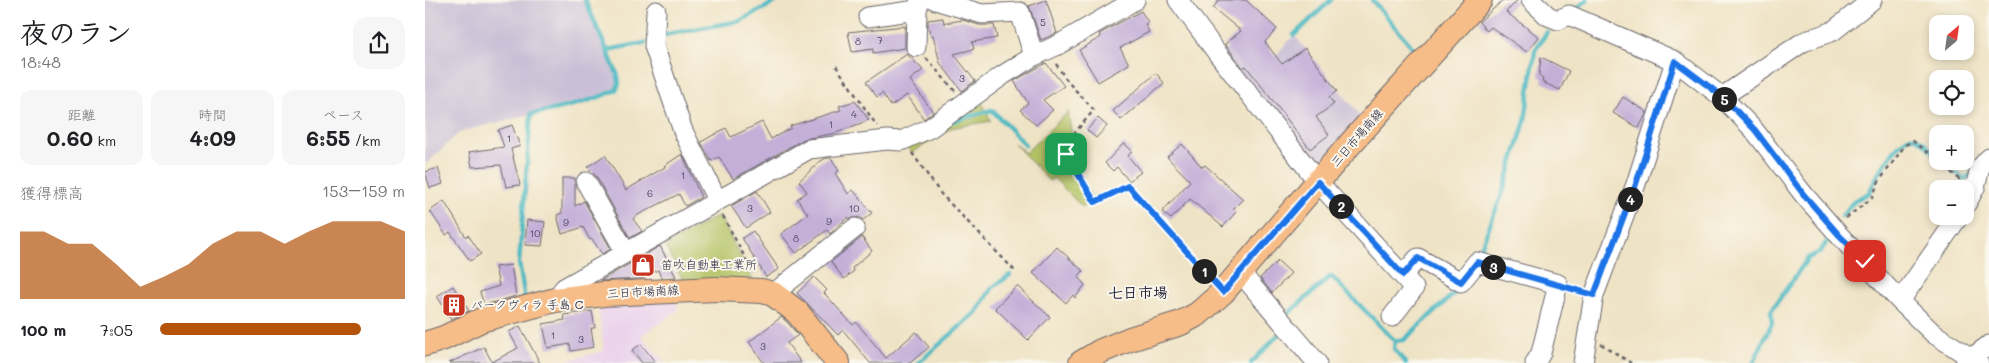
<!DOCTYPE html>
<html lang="ja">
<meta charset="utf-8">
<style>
body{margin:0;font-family:Mali,"Klee One",sans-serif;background:#f6f6f6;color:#202124;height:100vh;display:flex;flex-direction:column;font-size:19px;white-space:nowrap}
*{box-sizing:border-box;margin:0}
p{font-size:16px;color:#757577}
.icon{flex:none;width:28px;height:28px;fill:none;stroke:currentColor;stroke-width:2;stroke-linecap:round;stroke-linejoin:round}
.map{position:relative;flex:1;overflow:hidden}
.sheet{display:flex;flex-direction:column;background:#fff;width:425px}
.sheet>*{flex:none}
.needle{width:32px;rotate:29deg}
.buttons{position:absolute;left:1504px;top:15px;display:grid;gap:10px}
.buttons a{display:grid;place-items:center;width:45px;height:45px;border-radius:10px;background:#fff;box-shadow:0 2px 8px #0003;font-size:25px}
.pin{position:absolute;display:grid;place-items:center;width:42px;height:42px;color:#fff;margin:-21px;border-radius:10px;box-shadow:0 2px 8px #0006}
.km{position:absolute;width:25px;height:25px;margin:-12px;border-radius:50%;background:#222;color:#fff;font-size:14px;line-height:25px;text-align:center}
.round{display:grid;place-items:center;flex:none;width:52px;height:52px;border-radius:15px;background:#f6f6f6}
.headline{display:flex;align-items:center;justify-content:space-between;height:85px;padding:0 20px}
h1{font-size:28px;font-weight:700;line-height:38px}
.stats{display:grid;grid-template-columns:repeat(3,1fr);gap:8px;height:85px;padding:5px 20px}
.stats div{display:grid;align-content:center;border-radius:12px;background:#f6f6f6;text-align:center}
.stats b{font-size:21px;font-weight:700}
.stats small{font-size:14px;font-weight:400}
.stats p{font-size:14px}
.chart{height:140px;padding:10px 20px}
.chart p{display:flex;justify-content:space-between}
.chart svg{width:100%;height:90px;margin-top:5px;fill:#b45309;opacity:.7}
ul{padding:0 20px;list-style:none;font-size:16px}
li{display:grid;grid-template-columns:80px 60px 1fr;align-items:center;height:38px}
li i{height:12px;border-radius:6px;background:#b45309}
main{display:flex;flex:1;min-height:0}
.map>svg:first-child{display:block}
</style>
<main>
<section class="sheet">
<div class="headline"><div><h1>夜のラン</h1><p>18:48</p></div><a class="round"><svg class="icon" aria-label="share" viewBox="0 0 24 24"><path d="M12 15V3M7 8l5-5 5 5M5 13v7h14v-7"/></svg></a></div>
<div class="stats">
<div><p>距離</p><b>0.60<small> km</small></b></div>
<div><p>時間</p><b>4:09</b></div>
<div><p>ペース</p><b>6:55<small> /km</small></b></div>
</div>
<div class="chart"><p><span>獲得標高</span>153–159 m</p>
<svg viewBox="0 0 160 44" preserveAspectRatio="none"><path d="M0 44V11L10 11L20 17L30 17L40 27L50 38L60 33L70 27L80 17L90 11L100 11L110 17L120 11L130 6L140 6L150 6L160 11V44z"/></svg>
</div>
<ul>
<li><b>100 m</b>7:05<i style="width:82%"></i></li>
</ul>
</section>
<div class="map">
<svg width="1564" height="363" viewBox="0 0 1564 363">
<rect width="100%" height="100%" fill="#fbf7ec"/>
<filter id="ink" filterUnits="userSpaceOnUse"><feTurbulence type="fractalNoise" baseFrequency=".02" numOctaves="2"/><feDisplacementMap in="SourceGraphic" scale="10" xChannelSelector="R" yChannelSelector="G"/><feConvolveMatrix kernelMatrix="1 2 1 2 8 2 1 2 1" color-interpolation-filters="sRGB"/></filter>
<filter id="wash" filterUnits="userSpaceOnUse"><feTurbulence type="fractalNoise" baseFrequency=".0096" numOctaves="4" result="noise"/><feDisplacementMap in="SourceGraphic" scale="20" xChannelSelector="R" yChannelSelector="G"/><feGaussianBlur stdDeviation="1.12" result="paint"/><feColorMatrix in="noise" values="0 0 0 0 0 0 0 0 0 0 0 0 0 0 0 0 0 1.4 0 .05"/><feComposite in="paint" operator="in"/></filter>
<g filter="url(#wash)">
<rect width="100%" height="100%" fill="#efe3c5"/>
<path fill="#ead1ec" d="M252 296V311L216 336 240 363H133L179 351 173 307Z"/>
<path fill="#cabfd6" d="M0 0H160L193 76 194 84 191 90 147 107 106 114 35 132 0 165Z
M869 35 939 120 889 176 793 54 810 44 833 68 852 54Z"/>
<path fill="#b3c265" stroke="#6a7250" d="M552 93 566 121 526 128 487 153 476 141Z
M643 112 647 136 641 154 670 202H664L657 207 629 178 624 181 589 143 600 153Z
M294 215 332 288H262L240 246Z"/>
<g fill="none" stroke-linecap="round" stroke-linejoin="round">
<path stroke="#4bb9c3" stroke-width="4.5" d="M947 0 995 56
M1151 9 1162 0
M238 35 315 21 354 0
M869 35 906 0
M182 50 220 43
M528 121 567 110 600 145
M1515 161 1539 179 1547 174
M1417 216 1430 200 1444 193C1449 181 1475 134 1489 137 1498 139 1507 151 1512 158
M1053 255 1079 189 1100 121 1110 50 1122 32
M100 300 94 263 106 114C136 109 163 103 191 90L194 84 193 76 160 0
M864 313 906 276 970 341
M493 363 553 311 567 288 585 275
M826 363 854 334
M981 363 969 349 970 341 979 340 1036 287
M1328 363 1347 323 1346 311 1383 258 1395 252 1405 237"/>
</g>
<g id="blocks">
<path fill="#c3afd8" d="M621 0 632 33 616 40 604 6Z
M794 0H821L852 29 840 42 857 64 880 48 912 91 904 97 909 104 891 117 904 135 885 149 821 66 818 68 800 44 816 31 788 8Z
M1078 0H1093L1081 12 1114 37 1102 52 1066 27 1062 31 1054 22Z
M716 11 723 22 720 24 724 32 695 48 704 64 673 82 654 50 676 37 674 34Z
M518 18 519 23 538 20 554 25H569L572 38 547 42 549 49 529 54 550 81 537 91 515 63 508 35 506 36 503 26V20Z
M480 26V48L448 53V49L427 52 423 32Z
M482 54 498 70 485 80 508 112 499 119 482 95 466 106 457 93 452 97 441 82Z
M1116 57 1144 71 1135 90 1117 82 1118 79 1114 76Z
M621 63 639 86 618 100 628 110 611 125 595 110 603 103 589 81Z
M731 73 739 83 696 120 688 111Z
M1198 97 1222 112 1214 128 1188 113Z
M430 101 444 120 411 133 379 139 308 179 294 157 286 161 276 142 301 128 306 137 337 122 346 139 366 128 365 126 416 110 414 106Z
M673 118 682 126 671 138 662 130Z
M87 125 95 146 86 149 95 185 81 187 76 165 47 167 44 152 79 147 73 130Z
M699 143 707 151 703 156 716 172 704 181 692 167 688 171 680 163Z
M757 144 777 167 780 165 818 199 808 209 811 212 798 227 765 199 746 219 737 212 765 181 742 157Z
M257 154 276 197 260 206 254 194 211 216 208 219 217 231 205 238 171 176 162 167 180 155 201 190 240 167 239 166Z
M401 158H406L414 171 410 173 423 194 428 190 447 213 438 220 434 217 424 219 423 217 405 234 402 230 371 253 356 234 383 214 372 199 382 192 374 181 392 165 391 164Z
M13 168 18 184 5 188 0 172Z
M137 178H150V206L159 201 186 249 177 254 167 239 165 240 158 227 137 234 132 215 137 213Z
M332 191 345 212 321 228 306 206Z
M19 201 41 237 43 235 56 254 45 261 25 232 21 235 5 211Z
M102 220 120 222 117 246 100 245Z
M328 231 354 269 341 277 317 238Z
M437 237 447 251 427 268 429 271 419 279 406 262Z
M235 246 251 277 236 278 233 270 216 279 175 281Z
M632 247 658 271 653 277 660 285 650 298 648 295 641 303 608 273Z
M853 261 866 273 847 293 835 278Z
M86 265 91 296 59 305 55 292 74 286 70 267Z
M389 277 402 290 399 293 428 325 431 322 461 358 491 332 504 347 485 363H445L418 330 413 335 372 293Z
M28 286 44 311 26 319 12 296Z
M592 286 625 317 603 340 570 308Z
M167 311 170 328H166L169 347 146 351 145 344 123 348 118 324 140 320 139 315Z
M356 317 362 322 373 335 362 343 376 363H339L324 342Z
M95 326 115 363H24L59 347 67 362 93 348 84 332Z
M216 344 231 363H217L207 350Z"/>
</g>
</g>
<g filter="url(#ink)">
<use href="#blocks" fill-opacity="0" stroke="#6a666b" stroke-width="1"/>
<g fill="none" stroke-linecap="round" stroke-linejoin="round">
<g stroke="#6a666b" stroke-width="21">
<path id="minor" d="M510 0 557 14 595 12 609 56
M753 0 793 54 893 182 989 288 967 317
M1106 0 1123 16 1133 20 1144 15 1250 61 1297 97 1329 130 1379 195 1414 235 1475 301 1509 334 1554 363
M231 11 229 46 258 131 292 200
M443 17 492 10
M491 47 492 10 495 0
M1297 97 1378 42 1408 31 1447 0
M161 182 201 253
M1540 206 1550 188 1555 168 1564 158
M815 272 892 363
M978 275 993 258 1036 282 1052 262 1133 284 1116 353 1110 363
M348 294 430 228
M130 300 139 288 384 149 462 140 476 141 505 128 578 75 609 56 633 45 710 0
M1475 301 1534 216
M1158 363 1169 295 1211 184 1250 61
M1540 363 1564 345"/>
</g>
<g stroke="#6a666b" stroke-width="26">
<path id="major" d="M0 344 19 338 56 320 130 300 179 294 291 289 337 291 348 294 372 312 413 363
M656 363 676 351 705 339 756 323 773 314 798 292 926 143 1055 0"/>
</g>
<path stroke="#6a666b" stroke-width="2.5" stroke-dasharray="4 4" stroke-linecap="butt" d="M501 58 530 91
M631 64 643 82 669 110 647 136 641 154 670 202 703 186 785 278
M411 66 452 126
M487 153 516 194 590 271
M1514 161 1535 180
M298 216 328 273
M1421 218 1447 198 1453 183 1480 145 1488 141 1512 160
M1176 344 1206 363"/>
<use href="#minor" stroke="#fff" stroke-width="19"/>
<use href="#major" stroke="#f7bd88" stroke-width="24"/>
</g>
</g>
<g fill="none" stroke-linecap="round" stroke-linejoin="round" filter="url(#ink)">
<g stroke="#fff" stroke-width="10">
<path id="route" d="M641 154 670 202 703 186 798 292 893 182 978 275 993 258 1036 282 1052 262 1169 295 1211 184 1250 61 1298 97 1330 130 1379 195 1414 235 1440 261"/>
</g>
<use href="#route" stroke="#1a73e8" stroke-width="6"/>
</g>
<defs>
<g id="shop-square" transform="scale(1.25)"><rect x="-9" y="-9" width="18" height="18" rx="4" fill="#c8321e" stroke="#fbf7ec"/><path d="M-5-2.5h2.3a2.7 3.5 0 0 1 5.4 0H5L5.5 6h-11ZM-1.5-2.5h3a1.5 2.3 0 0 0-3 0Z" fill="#fff"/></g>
<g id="building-square" transform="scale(1.25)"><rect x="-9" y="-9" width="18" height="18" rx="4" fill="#c8321e" stroke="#fbf7ec"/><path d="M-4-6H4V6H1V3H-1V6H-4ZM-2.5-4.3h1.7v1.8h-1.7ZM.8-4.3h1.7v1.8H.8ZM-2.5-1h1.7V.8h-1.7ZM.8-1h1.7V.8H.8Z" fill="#fff"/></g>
</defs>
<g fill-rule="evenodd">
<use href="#shop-square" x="218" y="265"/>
<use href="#building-square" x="29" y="305"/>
</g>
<g text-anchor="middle" stroke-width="4" stroke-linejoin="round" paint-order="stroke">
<g font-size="10" fill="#4a4562">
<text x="618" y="26">5</text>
<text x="455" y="44">7</text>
<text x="433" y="45">8</text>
<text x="537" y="82">3</text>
<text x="429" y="118">4</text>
<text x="406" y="128">1</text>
<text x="84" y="142">1</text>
<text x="258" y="179">1</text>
<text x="225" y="197">6</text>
<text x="325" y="212">3</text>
<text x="429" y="212">10</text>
<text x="404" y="225">9</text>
<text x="141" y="226">9</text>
<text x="110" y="237">10</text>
<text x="371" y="242">8</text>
<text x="128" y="339">1</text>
<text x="156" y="343">3</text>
<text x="338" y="350">3</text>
</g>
<g font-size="12" fill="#22223b" stroke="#fbf7ec">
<text transform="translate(932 138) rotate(-49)" y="4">三日市場南線</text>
<text transform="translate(218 292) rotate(-3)" y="4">三日市場南線</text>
</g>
<g font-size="12" fill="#22223b" stroke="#fbf7ec" text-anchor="start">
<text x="236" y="269">笛吹自動車工業所</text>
<text x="46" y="309">パークヴィラ 手島 C</text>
</g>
<g font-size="15" font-weight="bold" fill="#22223b" stroke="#fbf7ec">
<text x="713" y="298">七日市場</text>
</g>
</g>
</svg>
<div class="buttons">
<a><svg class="needle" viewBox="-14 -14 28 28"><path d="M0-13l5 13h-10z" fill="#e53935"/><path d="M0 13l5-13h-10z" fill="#757577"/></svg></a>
<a><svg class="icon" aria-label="locate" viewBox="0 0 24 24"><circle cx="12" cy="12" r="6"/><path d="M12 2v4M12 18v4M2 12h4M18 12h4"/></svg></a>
<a>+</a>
<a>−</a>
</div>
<div class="pin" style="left:641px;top:154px;background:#1e9e55"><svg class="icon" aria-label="arrive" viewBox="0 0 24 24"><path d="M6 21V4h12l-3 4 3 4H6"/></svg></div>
<div class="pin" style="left:1440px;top:261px;background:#d93025"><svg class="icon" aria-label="check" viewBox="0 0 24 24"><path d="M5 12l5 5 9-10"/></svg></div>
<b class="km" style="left:779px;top:271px">1</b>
<b class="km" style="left:916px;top:206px">2</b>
<b class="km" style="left:1068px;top:267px">3</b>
<b class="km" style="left:1205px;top:199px">4</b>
<b class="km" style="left:1299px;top:99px">5</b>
</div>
</main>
